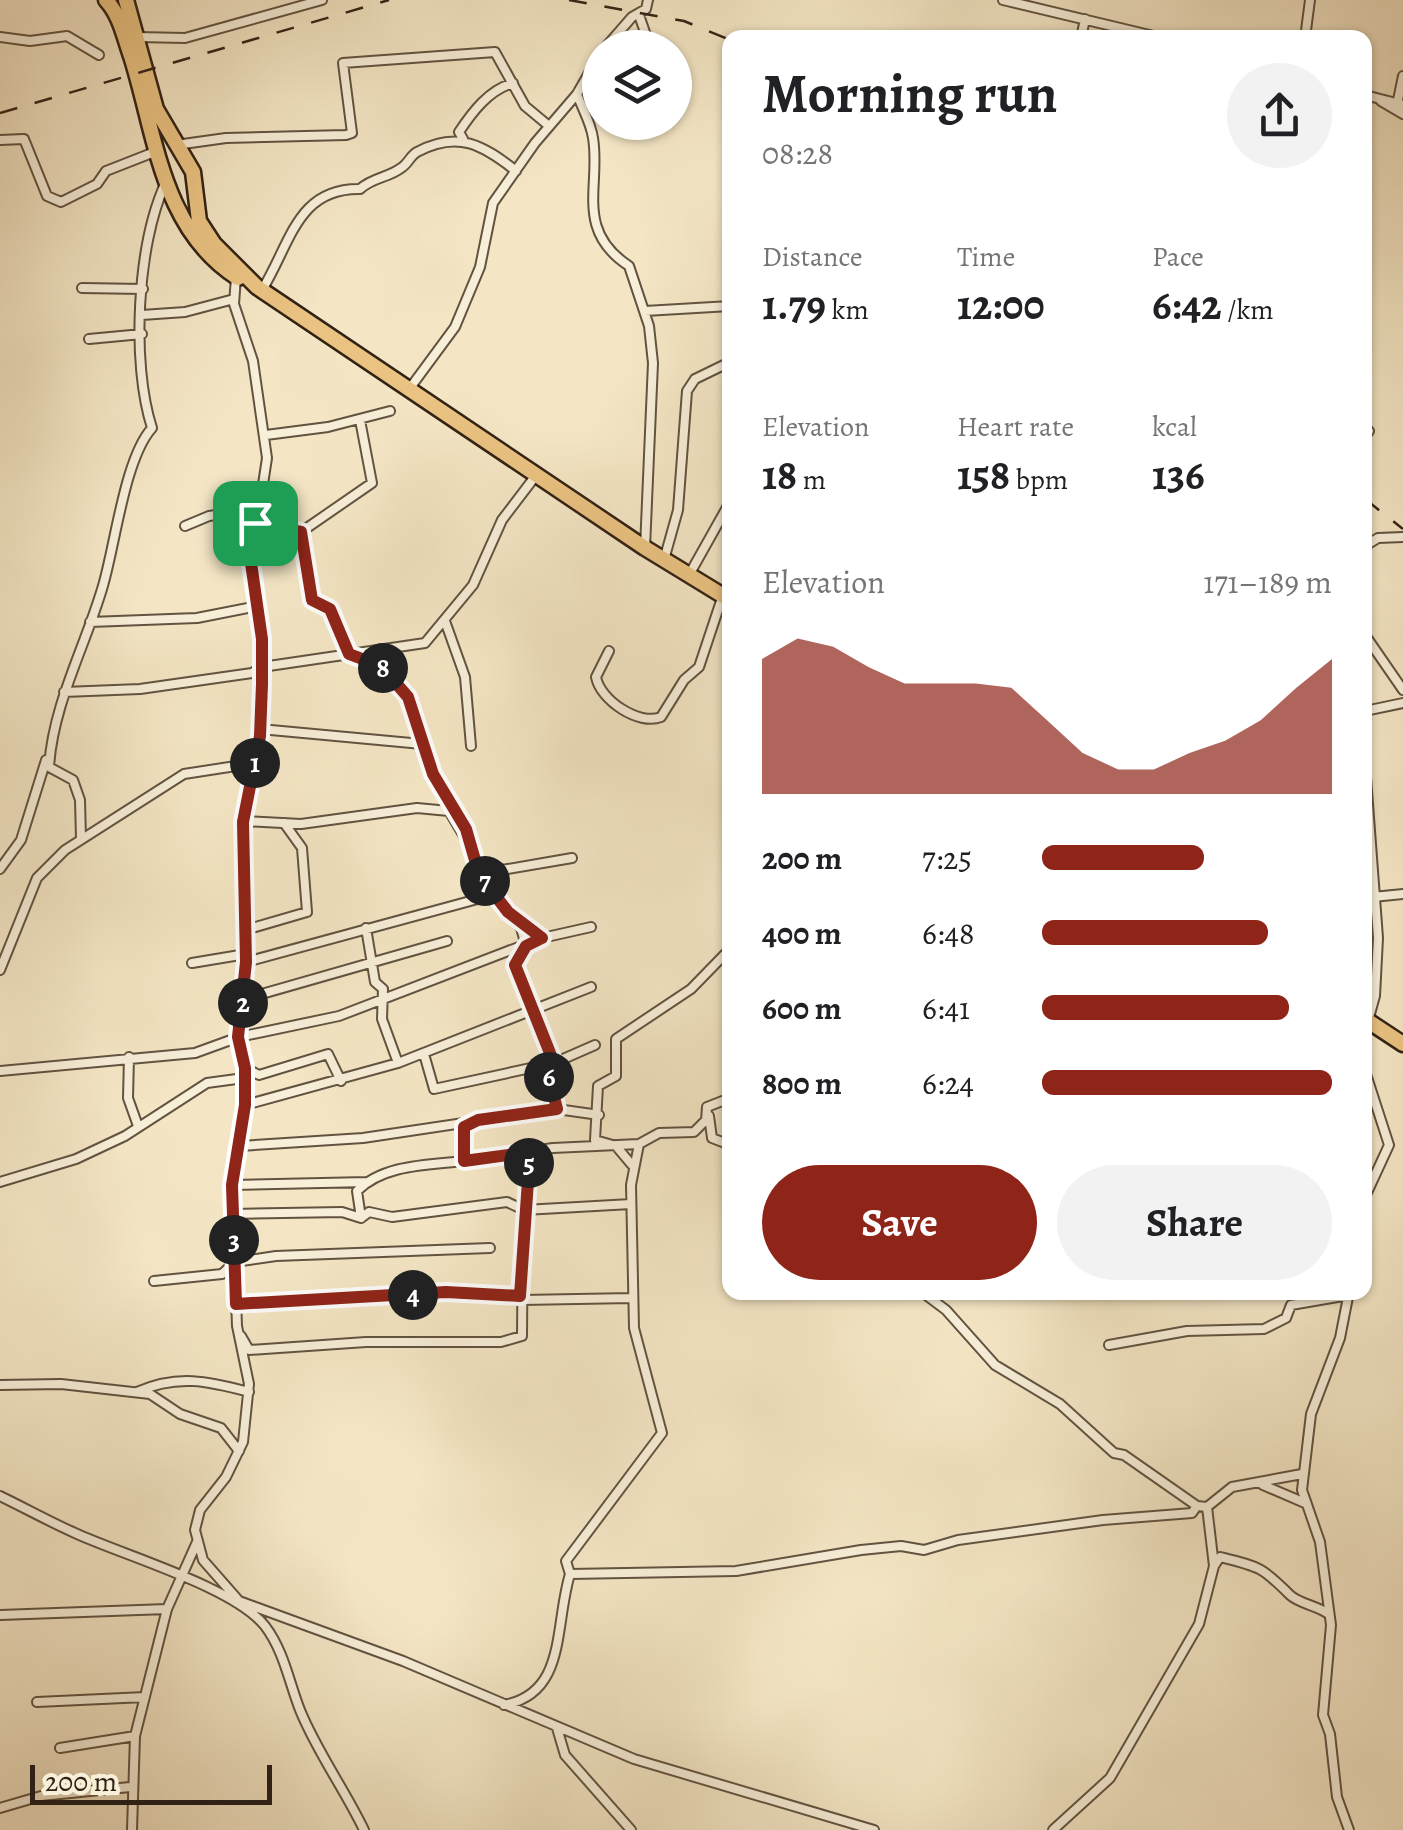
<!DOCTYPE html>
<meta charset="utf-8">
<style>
body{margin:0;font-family:Alegreya,serif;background:#f2f2f2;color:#202124;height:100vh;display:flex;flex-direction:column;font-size:38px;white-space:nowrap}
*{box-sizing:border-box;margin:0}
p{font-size:32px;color:#757577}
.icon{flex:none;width:55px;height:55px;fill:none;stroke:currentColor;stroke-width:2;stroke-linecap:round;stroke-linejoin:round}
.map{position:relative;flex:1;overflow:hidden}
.sheet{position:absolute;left:722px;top:30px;width:650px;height:1270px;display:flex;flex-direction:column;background:#fff;border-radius:20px;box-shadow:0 2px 8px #0004}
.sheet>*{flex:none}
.tools{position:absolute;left:582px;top:30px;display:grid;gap:20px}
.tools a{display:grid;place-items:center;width:110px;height:110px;border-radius:50%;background:#fff;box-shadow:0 2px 8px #0004;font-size:50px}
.scale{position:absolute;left:30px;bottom:25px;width:242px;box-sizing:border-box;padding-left:10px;border:5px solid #322215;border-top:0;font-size:28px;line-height:35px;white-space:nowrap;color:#322215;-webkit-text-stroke:8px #f8efd9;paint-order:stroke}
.pin{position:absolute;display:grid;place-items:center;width:85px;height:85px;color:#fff;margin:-42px;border-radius:20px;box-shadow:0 5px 15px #0006}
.km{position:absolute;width:50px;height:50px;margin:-25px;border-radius:50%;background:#222;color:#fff;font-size:28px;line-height:50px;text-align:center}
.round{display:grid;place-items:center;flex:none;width:105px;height:105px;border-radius:52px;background:#f2f2f2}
.headline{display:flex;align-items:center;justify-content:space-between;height:170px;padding:0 40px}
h1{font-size:55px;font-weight:700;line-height:75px}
.stats{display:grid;grid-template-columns:repeat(3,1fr);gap:15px;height:170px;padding:10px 40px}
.stats div{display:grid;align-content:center}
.stats b{font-size:42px;font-weight:700}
.stats small{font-size:28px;font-weight:400}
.stats p{font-size:28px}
.chart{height:280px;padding:20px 40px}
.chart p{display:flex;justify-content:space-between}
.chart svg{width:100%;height:180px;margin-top:10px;fill:#8f2418;opacity:.7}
.cta{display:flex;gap:20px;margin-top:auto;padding:20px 40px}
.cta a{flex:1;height:115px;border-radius:60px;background:#8f2418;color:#fff;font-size:40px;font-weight:700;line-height:115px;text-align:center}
.cta a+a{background:#f2f2f2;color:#202124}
ul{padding:0 40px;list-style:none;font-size:32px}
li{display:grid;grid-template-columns:160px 120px 1fr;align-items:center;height:75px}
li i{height:25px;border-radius:12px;background:#8f2418}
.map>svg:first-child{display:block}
</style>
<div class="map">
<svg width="1403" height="1830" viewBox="0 0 1403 1830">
<rect width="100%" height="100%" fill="#f4e6c5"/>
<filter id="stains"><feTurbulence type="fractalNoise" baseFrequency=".002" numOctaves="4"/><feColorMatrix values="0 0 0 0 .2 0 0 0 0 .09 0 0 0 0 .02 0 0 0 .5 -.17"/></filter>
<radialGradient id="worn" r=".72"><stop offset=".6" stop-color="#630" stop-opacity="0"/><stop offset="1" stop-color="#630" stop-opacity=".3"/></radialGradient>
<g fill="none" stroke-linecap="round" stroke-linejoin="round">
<g stroke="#625341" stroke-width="12">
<path id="street" d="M1003 0 1162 38
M639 15 647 38 664 48
M0 37 30 41 67 36 99 55
M137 37 185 38 322 0
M1081 38 1085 19
M1305 38 1310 0
M605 48 632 17 646 9 648 0
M577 94C582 108 591 123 593 138 601 185 574 230 629 266L649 326 653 363 645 548
M1365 95 1403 105
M1398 100 1403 76
M1381 101 1403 114
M463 139 459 132C473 111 489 90 513 83
M0 140 24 139 47 196 61 202 97 184 106 171 157 151
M176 145 226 138 346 135 352 133 343 63 495 52 525 106 549 126
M236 277 234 304 253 361 267 458 251 563 262 639V684L260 736 243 821 246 962 239 1037 245 1068V1105L232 1185 237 1326 249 1384 243 1442 226 1477 200 1510 195 1530 203 1560 239 1601 403 1661 634 1759 874 1830
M82 288 143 289
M262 290C291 243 297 188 360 189 373 177 388 178 401 168 408 164 410 156 417 152 458 130 483 145 516 171
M645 311 730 306
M142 315 185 312 234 299
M89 339 142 334
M410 388 455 327 480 267 493 203 535 143 577 94 600 54
M266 435 328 427 390 411
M1365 437 1369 431
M255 523 301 532 312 600 330 609 349 655C425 676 404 726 435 776 448 797 462 820 471 844
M185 526 209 516 257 509
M301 532 372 483 360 420
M1365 546 1378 538 1403 537
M664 560 678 510 687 391 695 379 730 362
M689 575 730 502
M445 621 465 677 471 746
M90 622 197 618 258 606
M1365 635 1403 690
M609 651 596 677C600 700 639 726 661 717L684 680 699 667 723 595
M64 692 140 689 252 673 262 667 425 643 473 585 502 520 537 474
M1365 711 1403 703
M260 729 422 744
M1365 764 1378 938 1375 996 1368 1021
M243 821 301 824 417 808 449 811 474 853 479 874 521 928 526 946 515 965 554 1063 549 1077 557 1109 599 1115
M81 839 80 800 73 780 49 767C53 705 84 649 102 589 115 548 124 459 152 428 131 363 137 246 165 184
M0 869 21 840 46 760
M479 874 572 858
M1373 897 1403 894
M518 919 542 938
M366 928 375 982 383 989 382 1019 398 1063
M245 930 307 912 302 848 284 823
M246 962 496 894
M192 963 240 955 244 950
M0 970 37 878 65 850 184 774 255 763
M244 999 447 941
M424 1054 434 1089 554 1063 595 1045
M129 1057 128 1098 138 1126
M245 1068 259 1075 328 1054 341 1081
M0 1071 195 1053 239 1037 339 1016 542 938 591 927
M1365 1071 1389 1145 1365 1197
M245 1105 398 1063 591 987
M707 1107 730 1098
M709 1116 712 1138 730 1145
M466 1123 464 1161 553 1148 639 1144 659 1133 694 1132 706 1120 707 1107
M240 1146 363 1138 557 1109
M632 1165 616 1146 595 1140 598 1086 616 1076V1039L691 989 730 949
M0 1182 76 1159 125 1136 207 1083 244 1078
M232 1185 367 1182
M232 1214 342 1212 361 1218 369 1212 392 1217 507 1202 524 1210 631 1204
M361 1218 357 1191C384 1164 429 1165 464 1161
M154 1281 222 1274 235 1262 276 1256 490 1248
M922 1292 946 1310 995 1365 1060 1404 1114 1453 1124 1455 1197 1506 1207 1507 1232 1487 1302 1474
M522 1300 632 1298
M236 1304 445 1292 520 1295 521 1289
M241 1336 249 1350 366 1342H501L522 1336 523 1215 530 1152
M1109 1345 1187 1331 1264 1329 1286 1318 1291 1305 1349 1295
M0 1385 61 1384 150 1394 180 1414 221 1428 239 1451
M137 1392C177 1374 208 1381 249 1392
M1263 1485 1305 1503
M0 1496C25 1508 50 1522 75 1533 125 1556 234 1587 265 1626 284 1651 289 1682 300 1710 317 1752 345 1790 364 1830
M1214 1566 1220 1557C1260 1567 1262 1567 1290 1595 1298 1603 1317 1606 1327 1613
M570 1574 736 1571 861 1550 901 1546 924 1550 958 1540 1103 1520 1192 1513 1197 1506
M0 1615 167 1609
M37 1702 145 1697
M504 1705C567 1693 554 1627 570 1574L566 1561 662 1433 634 1328 631 1185 639 1144
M557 1728 565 1755 631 1830
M60 1748 135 1736
M0 1808 41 1796 130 1787
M132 1830 135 1736 167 1609 197 1542
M1053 1830 1110 1778 1199 1624 1214 1566 1207 1507
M1349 1830 1337 1797 1330 1734 1323 1715 1331 1625 1320 1542 1302 1490 1311 1414 1340 1338 1349 1292"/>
</g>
<g stroke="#322215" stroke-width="19">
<path id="highway" d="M106 0C120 15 124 36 131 56 156 135 161 229 238 278
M126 0 156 109 193 172 199 221 214 244 257 287 645 548 730 600
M1365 1019 1403 1044"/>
</g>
<use href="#street" stroke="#f8efd9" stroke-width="8"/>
<use href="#highway" stroke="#eac382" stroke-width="14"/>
<path stroke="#322215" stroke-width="2.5" stroke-dasharray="18 18" stroke-linecap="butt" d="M569 0 684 21 730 40
M0 113 389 0
M1365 499 1403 529"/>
</g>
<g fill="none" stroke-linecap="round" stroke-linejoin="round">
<g stroke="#fff" stroke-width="20">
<path id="route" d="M255 523 301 532 312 600 330 609 349 654 381 666 408 697 433 774 466 829 479 874 508 912 542 938 526 946 515 965 554 1063 549 1077 557 1109 478 1120 464 1127V1161L530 1152 520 1296 446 1292 236 1304 232 1185 245 1105V1068L238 1037 246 962 243 822 260 736 262 684V639L251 563Z"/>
</g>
<use href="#route" stroke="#8f2418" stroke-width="12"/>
</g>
<rect width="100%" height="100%" filter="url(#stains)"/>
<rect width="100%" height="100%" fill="url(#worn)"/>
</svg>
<div class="tools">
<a><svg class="icon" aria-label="layers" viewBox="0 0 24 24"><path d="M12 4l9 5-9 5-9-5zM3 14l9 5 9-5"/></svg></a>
</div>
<div class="scale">200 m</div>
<div class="pin" style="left:255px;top:523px;background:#1e9e55"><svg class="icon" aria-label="arrive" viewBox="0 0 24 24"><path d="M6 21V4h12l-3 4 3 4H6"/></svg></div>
<b class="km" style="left:255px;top:763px">1</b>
<b class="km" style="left:243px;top:1003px">2</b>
<b class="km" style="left:234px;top:1240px">3</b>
<b class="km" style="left:413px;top:1295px">4</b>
<b class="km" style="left:529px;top:1163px">5</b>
<b class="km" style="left:549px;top:1077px">6</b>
<b class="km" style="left:485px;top:881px">7</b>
<b class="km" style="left:383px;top:668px">8</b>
<section class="sheet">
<div class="headline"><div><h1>Morning run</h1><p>08:28</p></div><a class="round"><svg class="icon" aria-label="share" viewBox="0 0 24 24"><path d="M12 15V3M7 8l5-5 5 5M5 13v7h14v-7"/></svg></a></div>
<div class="stats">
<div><p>Distance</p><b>1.79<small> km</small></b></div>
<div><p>Time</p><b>12:00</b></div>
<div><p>Pace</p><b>6:42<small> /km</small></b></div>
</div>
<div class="stats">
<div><p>Elevation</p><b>18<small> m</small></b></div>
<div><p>Heart rate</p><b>158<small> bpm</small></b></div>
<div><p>kcal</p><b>136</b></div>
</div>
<div class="chart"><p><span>Elevation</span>171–189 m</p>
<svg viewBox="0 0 160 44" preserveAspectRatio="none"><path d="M0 44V11L10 6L20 8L30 13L40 17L50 17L60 17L70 18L80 26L90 34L100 38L110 38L120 34L130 31L140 26L150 18L160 11V44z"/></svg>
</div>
<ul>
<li><b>200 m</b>7:25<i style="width:56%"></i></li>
<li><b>400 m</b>6:48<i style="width:78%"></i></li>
<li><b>600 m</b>6:41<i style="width:85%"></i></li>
<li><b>800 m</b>6:24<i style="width:100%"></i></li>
</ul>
<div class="cta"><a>Save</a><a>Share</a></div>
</section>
</div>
